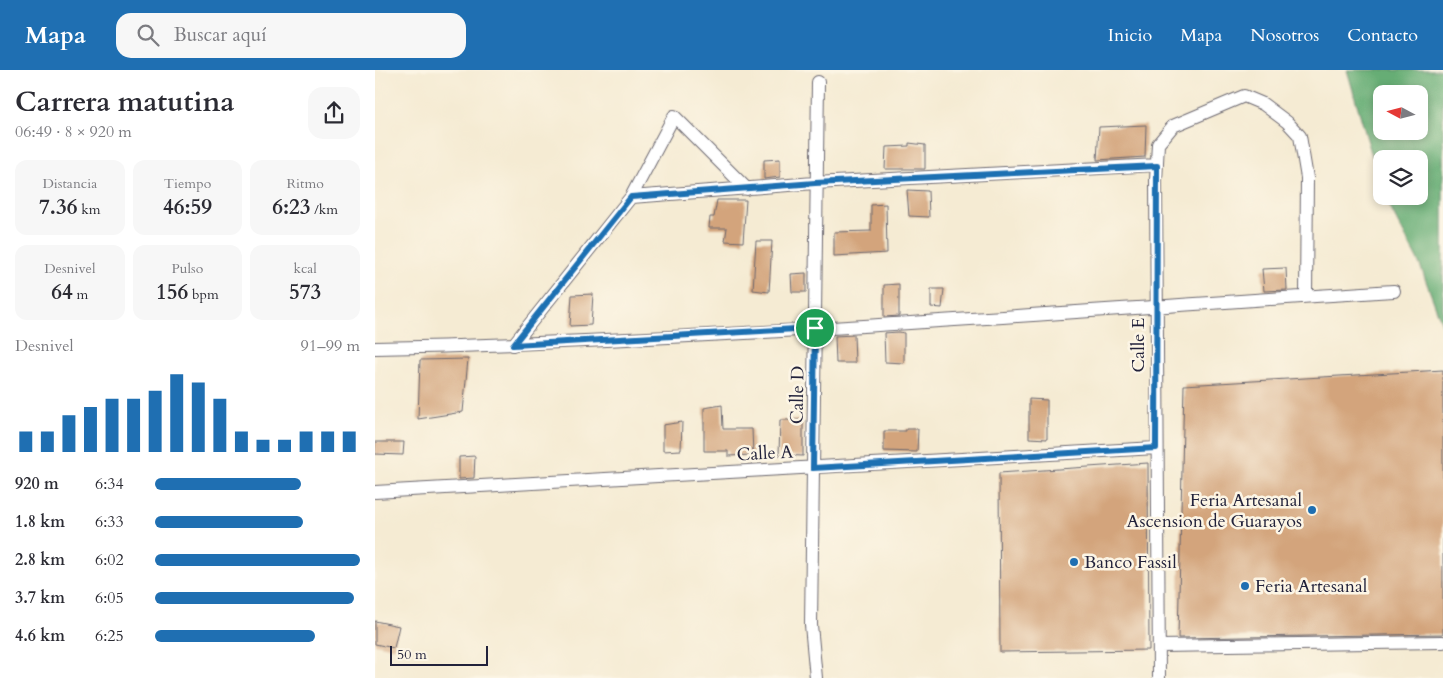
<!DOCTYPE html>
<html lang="es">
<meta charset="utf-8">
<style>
body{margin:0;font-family:Cardo,serif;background:#f7f7f7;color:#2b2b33;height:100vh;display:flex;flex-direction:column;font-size:19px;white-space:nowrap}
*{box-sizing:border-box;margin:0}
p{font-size:16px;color:#7c7c81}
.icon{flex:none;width:28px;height:28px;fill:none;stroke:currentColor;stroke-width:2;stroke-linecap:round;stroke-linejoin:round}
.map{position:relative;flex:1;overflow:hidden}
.side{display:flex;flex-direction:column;background:#fff;width:375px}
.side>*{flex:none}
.needle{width:32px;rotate:277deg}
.buttons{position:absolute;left:998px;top:15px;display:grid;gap:10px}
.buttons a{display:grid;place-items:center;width:55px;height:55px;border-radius:10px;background:#fff;box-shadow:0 2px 8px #0003;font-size:25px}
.scale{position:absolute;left:15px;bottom:12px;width:98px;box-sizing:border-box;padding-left:5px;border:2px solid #22223b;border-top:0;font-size:14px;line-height:18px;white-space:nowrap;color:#22223b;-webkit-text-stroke:4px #fcf5e5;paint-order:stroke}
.pin{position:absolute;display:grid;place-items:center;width:42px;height:42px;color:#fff;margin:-21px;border:2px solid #fff;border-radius:50%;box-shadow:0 1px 5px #0007}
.round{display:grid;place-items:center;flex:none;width:52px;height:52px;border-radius:15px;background:#f7f7f7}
.overview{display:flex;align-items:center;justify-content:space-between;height:85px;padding:0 15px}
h1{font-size:28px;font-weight:700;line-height:38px}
.metrics{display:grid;grid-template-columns:repeat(3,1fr);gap:8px;height:85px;padding:5px 15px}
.metrics div{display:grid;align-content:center;border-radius:12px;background:#f7f7f7;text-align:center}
.metrics b{font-size:21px;font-weight:700}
.metrics small{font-size:14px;font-weight:400}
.metrics p{font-size:14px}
.chart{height:140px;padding:10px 15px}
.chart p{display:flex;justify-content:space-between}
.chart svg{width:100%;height:90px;margin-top:5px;stroke:#1f6fb2;stroke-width:6}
ul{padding:0 15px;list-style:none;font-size:16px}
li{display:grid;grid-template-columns:80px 60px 1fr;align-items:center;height:38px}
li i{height:12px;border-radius:6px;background:#1f6fb2}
header{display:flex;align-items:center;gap:30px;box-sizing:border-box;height:70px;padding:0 25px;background:#1f6fb2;color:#fff}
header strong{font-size:24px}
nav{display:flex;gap:28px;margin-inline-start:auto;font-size:18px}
.search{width:350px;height:45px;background:#f7f7f7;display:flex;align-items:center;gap:12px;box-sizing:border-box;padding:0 18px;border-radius:15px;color:#7c7c81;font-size:19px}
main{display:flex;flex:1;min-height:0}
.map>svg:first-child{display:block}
</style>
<header>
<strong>Mapa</strong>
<div class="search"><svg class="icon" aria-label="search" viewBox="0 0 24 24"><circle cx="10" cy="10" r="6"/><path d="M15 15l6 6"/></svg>Buscar aquí</div>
<nav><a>Inicio</a><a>Mapa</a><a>Nosotros</a><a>Contacto</a></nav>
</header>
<main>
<section class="side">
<div class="overview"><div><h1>Carrera matutina</h1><p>06:49 · 8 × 920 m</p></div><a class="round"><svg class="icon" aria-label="share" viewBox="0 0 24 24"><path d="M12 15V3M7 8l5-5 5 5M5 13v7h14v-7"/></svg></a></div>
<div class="metrics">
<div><p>Distancia</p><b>7.36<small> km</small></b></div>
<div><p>Tiempo</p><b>46:59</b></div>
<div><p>Ritmo</p><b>6:23<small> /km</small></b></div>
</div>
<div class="metrics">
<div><p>Desnivel</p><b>64<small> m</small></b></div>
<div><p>Pulso</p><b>156<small> bpm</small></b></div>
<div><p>kcal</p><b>573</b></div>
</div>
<div class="chart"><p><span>Desnivel</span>91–99 m</p>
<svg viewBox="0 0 160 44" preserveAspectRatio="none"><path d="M5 44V34M15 44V34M25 44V26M35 44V22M45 44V18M55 44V18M65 44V14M75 44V6M85 44V10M95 44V18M105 44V34M115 44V38M125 44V38M135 44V34M145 44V34M155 44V34"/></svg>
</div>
<ul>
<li><b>920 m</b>6:34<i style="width:71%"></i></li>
<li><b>1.8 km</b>6:33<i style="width:72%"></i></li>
<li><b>2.8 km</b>6:02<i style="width:100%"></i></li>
<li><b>3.7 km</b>6:05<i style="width:97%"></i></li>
<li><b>4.6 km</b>6:25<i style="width:78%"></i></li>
</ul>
</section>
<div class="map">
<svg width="1068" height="608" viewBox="0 0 1068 608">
<rect width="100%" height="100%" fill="#fcf5e5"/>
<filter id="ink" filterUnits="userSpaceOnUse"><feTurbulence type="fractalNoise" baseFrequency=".02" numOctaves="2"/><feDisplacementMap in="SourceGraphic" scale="10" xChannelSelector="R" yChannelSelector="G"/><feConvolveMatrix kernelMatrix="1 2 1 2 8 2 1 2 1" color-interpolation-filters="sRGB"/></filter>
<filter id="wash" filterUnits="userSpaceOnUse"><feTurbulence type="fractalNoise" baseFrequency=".0096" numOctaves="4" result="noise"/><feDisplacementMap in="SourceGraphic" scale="20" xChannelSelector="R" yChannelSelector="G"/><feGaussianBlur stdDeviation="1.12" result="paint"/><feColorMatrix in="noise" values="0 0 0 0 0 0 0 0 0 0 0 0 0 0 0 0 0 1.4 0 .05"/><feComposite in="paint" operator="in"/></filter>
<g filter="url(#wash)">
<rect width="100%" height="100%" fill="#f5ebd3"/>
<path fill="#66ad74" stroke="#446858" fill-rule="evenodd" d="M972 0H1068V257L1045 195 1009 126H1044V89H1006V117ZM1006 24H1044V61H1006Z"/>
<g id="blocks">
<path fill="#d3a47b" d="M771 55 770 87 722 90 724 57Z
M534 73 550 75V99H510L511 77 534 76Z
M405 89V107L389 109V90Z
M532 120 553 121 554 147 534 146Z
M342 130H371L368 172 350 171 352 158H334L335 147H339Z
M511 134 512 183 459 186V162L496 161V135Z
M381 171H397L394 222 378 220Z
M911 198 912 220 889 221 887 199Z
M431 203V222H417L416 204Z
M524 214V246L509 247V215Z
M556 219H569L567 238 556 237Z
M218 224 216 255 195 256 197 225Z
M524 262 529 263V293L510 292 509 263Z
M479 265 480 293H461L460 266Z
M93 289 88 342 43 349 45 290Z
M1068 300V564L803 568 809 315Z
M654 329 672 330V369L654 368Z
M347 335 348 359H377L378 385 353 386V381H329V338Z
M405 350H428V386L404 385Z
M307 352 306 380 288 381V355Z
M531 359H543L542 382 509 381V361H531Z
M0 372H29L28 385 0 384Z
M100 386 99 408 84 409V387Z
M773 393 774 580 625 582 624 403Z
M0 551 24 556 19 578 0 574Z"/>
</g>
</g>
<g filter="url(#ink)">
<use href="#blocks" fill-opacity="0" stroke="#6c6870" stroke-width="1"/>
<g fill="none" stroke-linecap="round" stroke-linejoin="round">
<g stroke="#6c6870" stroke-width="14">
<path id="street" d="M256 127 440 113 782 95
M138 275 256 127 299 46 372 119
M0 278C340 271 680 242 1019 221
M0 422 781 378
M785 576 1068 572
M441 608 436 555 443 12
M784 608 781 110 783 74 798 56 869 26 888 34 912 52 925 66 932 108 931 226"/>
</g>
<use href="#street" stroke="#fff" stroke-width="12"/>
</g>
</g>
<g fill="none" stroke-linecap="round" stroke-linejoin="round" filter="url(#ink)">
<g stroke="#fff" stroke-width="10">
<path id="route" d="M782 96 781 378 438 398 440 258 138 275 256 127 440 113Z"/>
</g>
<use href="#route" stroke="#1f6fb2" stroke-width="6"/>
</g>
<g fill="#1f6fb2" stroke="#fcf5e5" stroke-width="2">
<circle cx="937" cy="440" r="5"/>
<circle cx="699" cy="492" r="5"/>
<circle cx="870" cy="516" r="5"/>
</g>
<g text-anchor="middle" stroke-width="5" stroke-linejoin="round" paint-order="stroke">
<g font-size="18" fill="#22223b" stroke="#fcf5e5">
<text transform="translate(763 275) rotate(-90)" y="6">Calle E</text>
<text transform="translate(422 325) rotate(-89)" y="6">Calle D</text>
<text transform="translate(390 383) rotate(-3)" y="6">Calle A</text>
</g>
<g font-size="18" fill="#22223b" stroke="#fcf5e5" text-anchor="start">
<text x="927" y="436" text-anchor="end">Feria Artesanal<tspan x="927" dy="21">Ascension de Guarayos</tspan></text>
<text x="709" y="498">Banco Fassil</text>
<text x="880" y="522">Feria Artesanal</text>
</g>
</g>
</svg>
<div class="buttons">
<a><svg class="needle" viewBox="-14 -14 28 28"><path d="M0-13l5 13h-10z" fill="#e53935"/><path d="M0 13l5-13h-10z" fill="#7c7c81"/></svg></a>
<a><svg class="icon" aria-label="layers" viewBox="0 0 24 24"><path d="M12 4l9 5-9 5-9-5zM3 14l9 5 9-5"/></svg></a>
</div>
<div class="scale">50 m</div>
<div class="pin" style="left:440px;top:258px;background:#1e9e55"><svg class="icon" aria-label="arrive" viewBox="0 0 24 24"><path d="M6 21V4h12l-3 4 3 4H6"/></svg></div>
</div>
</main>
